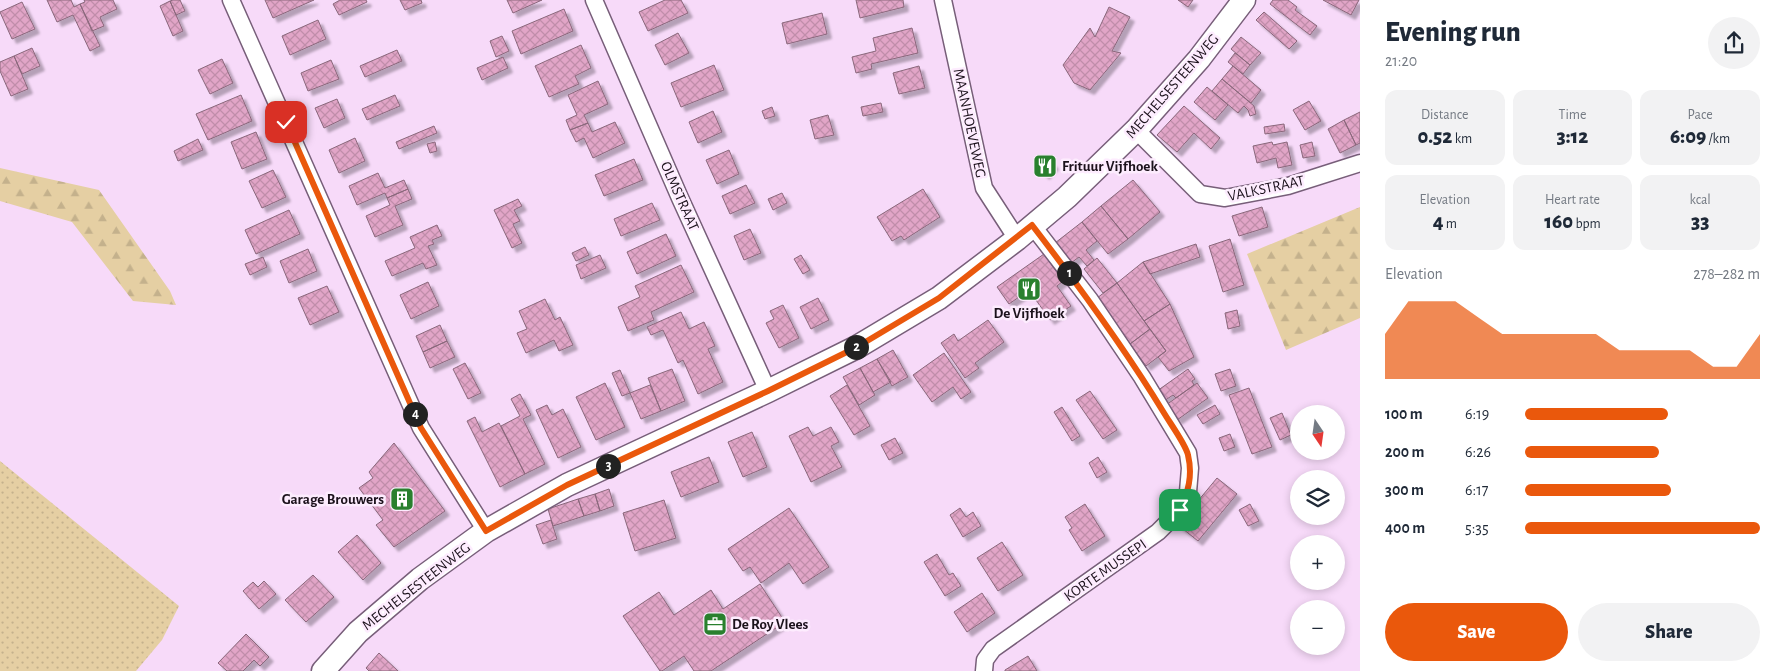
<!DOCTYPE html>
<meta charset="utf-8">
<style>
body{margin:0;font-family:"Alegreya Sans",sans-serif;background:#f2f2f3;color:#1f2937;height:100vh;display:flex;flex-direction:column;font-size:19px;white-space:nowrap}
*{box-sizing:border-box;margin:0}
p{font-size:16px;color:#747a83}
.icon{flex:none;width:28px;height:28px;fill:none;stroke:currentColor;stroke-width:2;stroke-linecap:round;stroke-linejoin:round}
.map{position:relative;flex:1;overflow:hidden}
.side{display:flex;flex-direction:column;background:#fff;width:425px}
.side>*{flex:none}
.needle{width:32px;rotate:167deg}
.fabs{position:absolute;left:1290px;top:405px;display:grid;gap:10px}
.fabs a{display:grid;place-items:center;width:55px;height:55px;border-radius:50%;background:#fff;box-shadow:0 2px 8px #0003;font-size:25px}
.pin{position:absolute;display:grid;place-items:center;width:42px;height:42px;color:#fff;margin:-21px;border-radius:10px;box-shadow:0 2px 8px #0006}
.km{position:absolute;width:25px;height:25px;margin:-12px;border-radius:50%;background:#222;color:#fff;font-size:14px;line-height:25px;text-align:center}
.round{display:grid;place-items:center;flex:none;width:52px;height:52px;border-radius:26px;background:#f2f2f3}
.headline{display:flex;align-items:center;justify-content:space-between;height:85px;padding:0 25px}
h1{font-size:28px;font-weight:800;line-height:38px}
.figures{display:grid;grid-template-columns:repeat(3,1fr);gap:8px;height:85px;padding:5px 25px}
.figures div{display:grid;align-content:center;border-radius:12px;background:#f2f2f3;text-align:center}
.figures b{font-size:21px;font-weight:800}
.figures small{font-size:14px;font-weight:400}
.figures p{font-size:14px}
.chart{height:140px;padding:10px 25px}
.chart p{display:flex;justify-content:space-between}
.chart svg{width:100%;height:90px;margin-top:5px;fill:#ea580c;opacity:.7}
.cta{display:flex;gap:10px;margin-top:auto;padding:10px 25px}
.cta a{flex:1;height:58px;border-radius:30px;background:#ea580c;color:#fff;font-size:20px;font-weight:800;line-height:58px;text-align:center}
.cta a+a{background:#f2f2f3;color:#1f2937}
ul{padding:0 25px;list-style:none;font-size:16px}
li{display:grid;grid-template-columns:80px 60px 1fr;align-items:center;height:38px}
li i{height:12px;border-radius:6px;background:#ea580c}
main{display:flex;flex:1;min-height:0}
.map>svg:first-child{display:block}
</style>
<main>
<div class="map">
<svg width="1360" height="671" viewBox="0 0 1360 671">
<defs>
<pattern id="grass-dots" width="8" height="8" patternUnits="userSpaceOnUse" patternTransform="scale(1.25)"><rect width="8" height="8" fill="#e5cfa3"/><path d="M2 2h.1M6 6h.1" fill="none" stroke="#c4b18c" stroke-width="1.8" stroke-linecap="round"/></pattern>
<pattern id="forest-firs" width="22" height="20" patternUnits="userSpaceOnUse" patternTransform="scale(1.25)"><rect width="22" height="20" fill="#e5cfa3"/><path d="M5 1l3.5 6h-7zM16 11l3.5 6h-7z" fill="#c4b18c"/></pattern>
<pattern id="building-cross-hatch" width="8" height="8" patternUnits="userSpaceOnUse" patternTransform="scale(1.25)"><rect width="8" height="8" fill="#e1a5c7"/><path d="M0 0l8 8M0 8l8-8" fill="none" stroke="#c08daa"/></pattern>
<filter id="shadow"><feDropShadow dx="4.5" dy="4.5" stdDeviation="1" flood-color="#0004"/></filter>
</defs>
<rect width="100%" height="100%" fill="#f7daf9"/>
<path fill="url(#grass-dots)" d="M0 461 179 606 162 640 136 671H0Z"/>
<path fill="url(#forest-firs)" d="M0 168 99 190 170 291 176 305 133 301 72 222 0 201Z
M1360 207V318L1286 350 1247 254Z"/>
<path fill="url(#building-cross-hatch)" stroke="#89677b" filter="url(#shadow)" d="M47 0H71L74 7 80 4 100 46 90 51 73 15 57 22Z
M84 0H113L117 9 100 17 104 26 92 31 80 4 85 2Z
M173 0H180L185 11 176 15 170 1Z
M265 0H314L273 18Z
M340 0H366L367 2 339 15 333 4Z
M400 0H421L422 3 405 10Z
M507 0H542L513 13Z
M665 0H681L688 13 648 31 639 12Z
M856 0H903L904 7 860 18Z
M1178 0H1193L1188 7Z
M1273 0H1288L1297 7 1295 10 1317 26 1310 35 1270 4Z
M1323 0H1359L1351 15Z
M170 1 183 31 173 36 160 6Z
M22 2 35 29 12 39 0 12Z
M1109 7 1130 17 1112 51 1121 53 1090 90 1074 83 1063 65 1090 28 1095 37Z
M564 9 573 31 521 54 512 31Z
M1264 12 1297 41 1289 49 1256 20Z
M822 13 827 34 787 44 782 23Z
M318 20 326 39 290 55 282 36Z
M912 28 918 53 871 64 872 69 856 73 852 57 876 51 873 38Z
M678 33 689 53 665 65 655 45Z
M502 36 509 51 496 57 490 41Z
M1241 37 1261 53 1250 65 1231 49Z
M581 45 591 68 575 76 579 84 549 97 535 66Z
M32 48 40 66 22 74 14 56Z
M397 50 402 61 365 77 360 66Z
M1235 53 1250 65 1243 74 1228 62Z
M14 56 28 89 11 96 0 71V62Z
M503 57 508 68 482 80 477 68Z
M222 59 233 83 210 94 198 70Z
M331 60 339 79 308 91 301 73Z
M714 65 724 90 681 107 671 83Z
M919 66 925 88 899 94 893 73Z
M1233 66 1261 90 1251 103 1222 79Z
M1222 79 1254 106 1256 114 1250 116 1248 110 1244 106 1238 113 1212 91Z
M598 81 608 104 584 115 588 123 570 130 566 120 577 115 568 95Z
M1207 87 1228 105 1215 120 1194 102Z
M241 95 252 121 208 140 196 114Z
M395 95 400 106 367 120 362 109Z
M337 99 345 118 324 128 315 108Z
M1309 101 1321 121 1305 130 1293 110Z
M881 103 883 112 863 116 861 107Z
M1184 106 1220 138 1211 149 1194 133 1177 152 1157 135Z
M772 107 775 116 765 119 762 111Z
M713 111 722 132 698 143 689 122Z
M1360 112V143L1356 145 1344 120Z
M828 115 834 135 815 139 810 120Z
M1344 120 1356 145 1340 153 1328 129Z
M615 122 625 143 593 158 584 138 576 142 570 130 588 123 592 132Z
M1284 124 1285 131 1265 134 1264 127Z
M434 126 437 133 399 149 396 142Z
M256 132 267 159 242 169 231 142Z
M355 138 365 161 339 173 329 150Z
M198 139 203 150 178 161 174 151Z
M435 142 437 151 430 153 427 144Z
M1272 142 1273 145 1287 142 1292 165 1278 168 1276 158 1257 163 1253 146Z
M1312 142 1315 156 1303 158 1300 145Z
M729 150 739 174 717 184 706 160Z
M1046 157 1054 165 1045 175 1036 166Z
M634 159 643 180 604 196 595 175Z
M273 170 286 197 262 208 249 181Z
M378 173 385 188 404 180 408 189 387 198 385 193 357 205 349 186Z
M1133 180 1160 212 1128 239 1101 206Z
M746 185 755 203 730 214 722 196Z
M408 189 412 199 395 206 403 225 375 237 366 216 390 205 387 198Z
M923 189 940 217 904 240 901 236 892 241 877 217Z
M782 193 787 203 773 210 768 199Z
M518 199 522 206 514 210 520 221 513 224 522 243 512 248 494 210Z
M652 203 660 220 621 236 614 219Z
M1101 206 1128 239 1108 254 1082 222Z
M1262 207 1268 227 1239 236 1232 216Z
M289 210 300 234 256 254 245 230Z
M1082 222 1097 241 1086 250 1094 260 1087 266 1079 257 1071 263 1055 243Z
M437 225 442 236 432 240 434 244 428 246 437 265 426 269 423 263 392 276 385 261 415 248 410 237Z
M750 229 761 253 744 260 734 236Z
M666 234 676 256 637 274 627 252Z
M1230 239 1244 285 1223 292 1209 246Z
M1196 244 1200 257 1150 274 1143 262Z
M585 247 589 255 576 261 572 253Z
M308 249 317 271 289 283 280 261Z
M1044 254 1063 281 1057 286 1071 306 1050 320 1029 290 1009 304 997 287Z
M600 255 606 268 581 279 576 265Z
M801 255 810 270 803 274 794 259Z
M263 257 267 267 250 275 245 264Z
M1097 258 1117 283 1103 293 1084 269Z
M1143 262 1170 304 1144 321 1117 283Z
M681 265 694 292 651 312 654 320 628 331 618 307 640 297 635 286Z
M428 282 439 306 411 319 400 295Z
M1117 283 1150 329 1130 344 1097 298Z
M327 286 339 312 310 325 298 298Z
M818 298 829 320 811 329 800 307Z
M545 299 555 320 560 317 573 345 559 351 554 340 526 353 517 333 527 329 519 311Z
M1170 304 1194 357 1169 371 1158 357 1166 351 1144 321Z
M783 305 799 338 779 348 766 323 774 319 770 311Z
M1237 310 1240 326 1228 329 1225 313Z
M681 312 689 329 704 322 715 346 708 349 723 382 698 394 683 360 678 363 663 330 651 335 647 327Z
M988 320 1004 342 975 363 979 368 965 378 941 343 954 334 958 341Z
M440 325 447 341 423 352 416 336Z
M1150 329 1166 351 1146 366 1130 344Z
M447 341 455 357 430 368 423 352Z
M893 350 908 377 892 386 877 359Z
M944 353 971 392 961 399 953 387 932 402 913 375Z
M877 359 891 382 873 392 860 368Z
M465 363 481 393 468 399 453 369Z
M860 368 875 395 859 405 843 377Z
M672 369 685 401 661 411 648 378Z
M1188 369 1195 379 1192 381 1194 385 1176 398 1173 395 1164 401 1157 391Z
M1230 369 1236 386 1221 391 1215 374Z
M620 370 630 393 622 396 612 373Z
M605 383 625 427 596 440 576 397Z
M1197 383 1208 398 1177 420 1166 405Z
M650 385 661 411 641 419 630 393Z
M847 385 870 426 854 435 830 396Z
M1249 388 1272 447 1252 454 1229 395Z
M1090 391 1117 430 1103 439 1076 400Z
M520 394 531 415 523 419 545 464 525 474 501 426 520 416 511 399Z
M547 405 552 415 563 409 581 447 558 458 536 410Z
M1215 405 1220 414 1203 424 1197 415Z
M1062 407 1080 436 1072 441 1054 412Z
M1282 413 1291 435 1280 440 1270 418Z
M475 417 482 432 499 423 525 474 500 487 467 421Z
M808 427 813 436 831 427 839 442 831 446 842 467 811 482 789 436Z
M752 432 767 467 743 477 728 442Z
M1230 434 1235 447 1224 451 1219 438Z
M895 438 903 453 889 460 881 445Z
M394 443 445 511 394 547 376 525 383 520 359 488 373 478 369 472Z
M709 457 719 482 681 497 671 472Z
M1098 457 1107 472 1097 478 1089 463Z
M1217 478 1237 494 1198 541 1178 525Z
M609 489 614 506 600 511 595 494Z
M595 494 600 511 584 516 578 499Z
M578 499 584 516 553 526 548 509Z
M664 500 676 538 635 551 623 513Z
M1085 504 1105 536 1082 551 1069 530 1072 528 1065 517Z
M1250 504 1259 521 1248 526 1239 510Z
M789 508 829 567 803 584 789 563 761 583 750 567 743 571 728 549Z
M960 508 966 517 973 512 981 526 963 537 950 515Z
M551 520 557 539 543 544 536 525Z
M357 535 381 563 363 580 338 552Z
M1002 542 1023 575 998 591 977 558Z
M937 554 949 575 953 573 961 586 945 596 924 562Z
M313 575 334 597 306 622 285 600Z
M264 581 276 594 259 609 243 591 253 582 258 587Z
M760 584 785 622 711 671H694L684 656 662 671H660L623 616 659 592 674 615 711 590 723 609Z
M982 593 995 613 967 632 954 612Z
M246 634 269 657 260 666 254 660 243 671H227L218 663Z
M379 653 398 671H369L366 668Z
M1028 656 1037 671H1005V670Z"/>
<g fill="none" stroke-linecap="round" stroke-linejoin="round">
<g stroke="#775e79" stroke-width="19">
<path id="street" d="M231 0 421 428 486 531
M594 0 680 198 768 391
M943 0 984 188 1017 239
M1136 130 1200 194 1225 198 1288 186 1360 163
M984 671 985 660 993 649 1158 532 1180 510 1188 492 1190 468 1188 453 1142 377 1090 300 1032 225"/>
</g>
<g stroke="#775e79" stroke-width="25">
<path id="secondary" d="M323 671 358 632 420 579 486 531 567 485 768 391 857 347 939 298 1017 239 1067 197 1136 130 1199 59 1244 0"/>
</g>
<use href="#street" stroke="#fff" stroke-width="16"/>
<use href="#secondary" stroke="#fff" stroke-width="22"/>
</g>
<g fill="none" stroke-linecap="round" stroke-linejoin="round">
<g stroke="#fff" stroke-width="10">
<path id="route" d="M286 122 421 428 486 531 567 485 768 391 857 347 939 298 1032 225C1079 286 1124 347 1164 413 1170 423 1186 445 1188 455 1193 476 1188 492 1180 510"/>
</g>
<use href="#route" stroke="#ea580c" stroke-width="6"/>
</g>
<defs>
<g id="restaurant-square" transform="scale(1.25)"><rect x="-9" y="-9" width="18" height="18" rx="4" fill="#29802e" stroke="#fdecfe"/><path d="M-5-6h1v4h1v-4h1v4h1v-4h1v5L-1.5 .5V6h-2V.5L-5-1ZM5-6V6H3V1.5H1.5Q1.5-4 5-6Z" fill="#fff"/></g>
<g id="building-square" transform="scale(1.25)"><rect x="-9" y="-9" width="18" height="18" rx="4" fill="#29802e" stroke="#fdecfe"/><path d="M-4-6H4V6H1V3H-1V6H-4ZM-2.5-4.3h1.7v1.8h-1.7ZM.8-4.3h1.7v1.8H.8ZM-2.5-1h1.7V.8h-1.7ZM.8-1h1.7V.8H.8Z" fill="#fff"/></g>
<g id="office-square" transform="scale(1.25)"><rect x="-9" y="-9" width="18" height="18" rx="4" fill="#29802e" stroke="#fdecfe"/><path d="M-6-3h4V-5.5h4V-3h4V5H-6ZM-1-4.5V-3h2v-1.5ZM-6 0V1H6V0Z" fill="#fff"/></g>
</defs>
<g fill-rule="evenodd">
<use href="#restaurant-square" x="1045" y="166"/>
<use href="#restaurant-square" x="1029" y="289"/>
<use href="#building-square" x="402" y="499"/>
<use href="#office-square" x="715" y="624"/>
</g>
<g text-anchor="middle" stroke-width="5" stroke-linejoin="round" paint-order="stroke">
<g font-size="15" fill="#1b111b" stroke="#fdecfe">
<text transform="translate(1172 86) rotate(-49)" y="5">MECHELSESTEENWEG</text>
<text transform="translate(970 123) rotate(78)" y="5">MAANHOEVEWEG</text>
<text transform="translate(1266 188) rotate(-12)" y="5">VALKSTRAAT</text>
<text transform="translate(680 196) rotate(66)" y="5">OLMSTRAAT</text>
<text transform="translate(1105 570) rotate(-35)" y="5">KORTE MUSSEPI</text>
<text transform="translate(416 586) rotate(-38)" y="5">MECHELSESTEENWEG</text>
</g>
<g font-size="15" font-weight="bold" fill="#1b111b" stroke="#fdecfe" text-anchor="start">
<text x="1062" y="171">Frituur Vijfhoek</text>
<text x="1029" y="318" text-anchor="middle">De Vijfhoek</text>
<text x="384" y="504" text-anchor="end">Garage Brouwers</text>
<text x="732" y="629">De Roy Vlees</text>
</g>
</g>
</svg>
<div class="fabs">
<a><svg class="needle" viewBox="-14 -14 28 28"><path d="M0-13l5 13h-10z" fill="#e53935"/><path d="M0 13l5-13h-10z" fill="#747a83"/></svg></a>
<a><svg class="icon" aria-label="layers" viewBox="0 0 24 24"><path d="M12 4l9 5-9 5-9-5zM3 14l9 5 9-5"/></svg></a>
<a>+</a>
<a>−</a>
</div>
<div class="pin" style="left:1180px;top:510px;background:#1e9e55"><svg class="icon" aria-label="arrive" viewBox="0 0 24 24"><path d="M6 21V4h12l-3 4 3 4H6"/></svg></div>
<div class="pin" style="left:286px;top:122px;background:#d93025"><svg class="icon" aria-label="check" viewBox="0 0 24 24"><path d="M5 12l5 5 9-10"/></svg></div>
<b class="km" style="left:1069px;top:273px">1</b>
<b class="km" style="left:856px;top:347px">2</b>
<b class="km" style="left:608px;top:466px">3</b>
<b class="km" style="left:415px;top:414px">4</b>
</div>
<section class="side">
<div class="headline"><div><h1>Evening run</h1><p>21:20</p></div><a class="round"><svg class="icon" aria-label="share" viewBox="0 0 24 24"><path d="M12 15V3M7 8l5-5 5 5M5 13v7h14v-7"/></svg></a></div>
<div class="figures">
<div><p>Distance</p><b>0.52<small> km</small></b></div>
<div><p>Time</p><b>3:12</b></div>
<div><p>Pace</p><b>6:09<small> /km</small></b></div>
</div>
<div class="figures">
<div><p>Elevation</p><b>4<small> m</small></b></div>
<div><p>Heart rate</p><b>160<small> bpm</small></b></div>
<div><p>kcal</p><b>33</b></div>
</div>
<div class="chart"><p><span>Elevation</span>278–282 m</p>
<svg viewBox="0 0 160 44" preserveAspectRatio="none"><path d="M0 44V22L10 6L20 6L30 6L40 14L50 22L60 22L70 22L80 22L90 22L100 30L110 30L120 30L130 30L140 38L150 38L160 22V44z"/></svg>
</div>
<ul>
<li><b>100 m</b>6:19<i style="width:61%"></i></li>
<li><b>200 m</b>6:26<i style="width:57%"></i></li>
<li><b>300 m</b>6:17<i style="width:62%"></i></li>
<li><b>400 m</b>5:35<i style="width:100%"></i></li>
</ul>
<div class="cta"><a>Save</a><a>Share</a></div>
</section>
</main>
